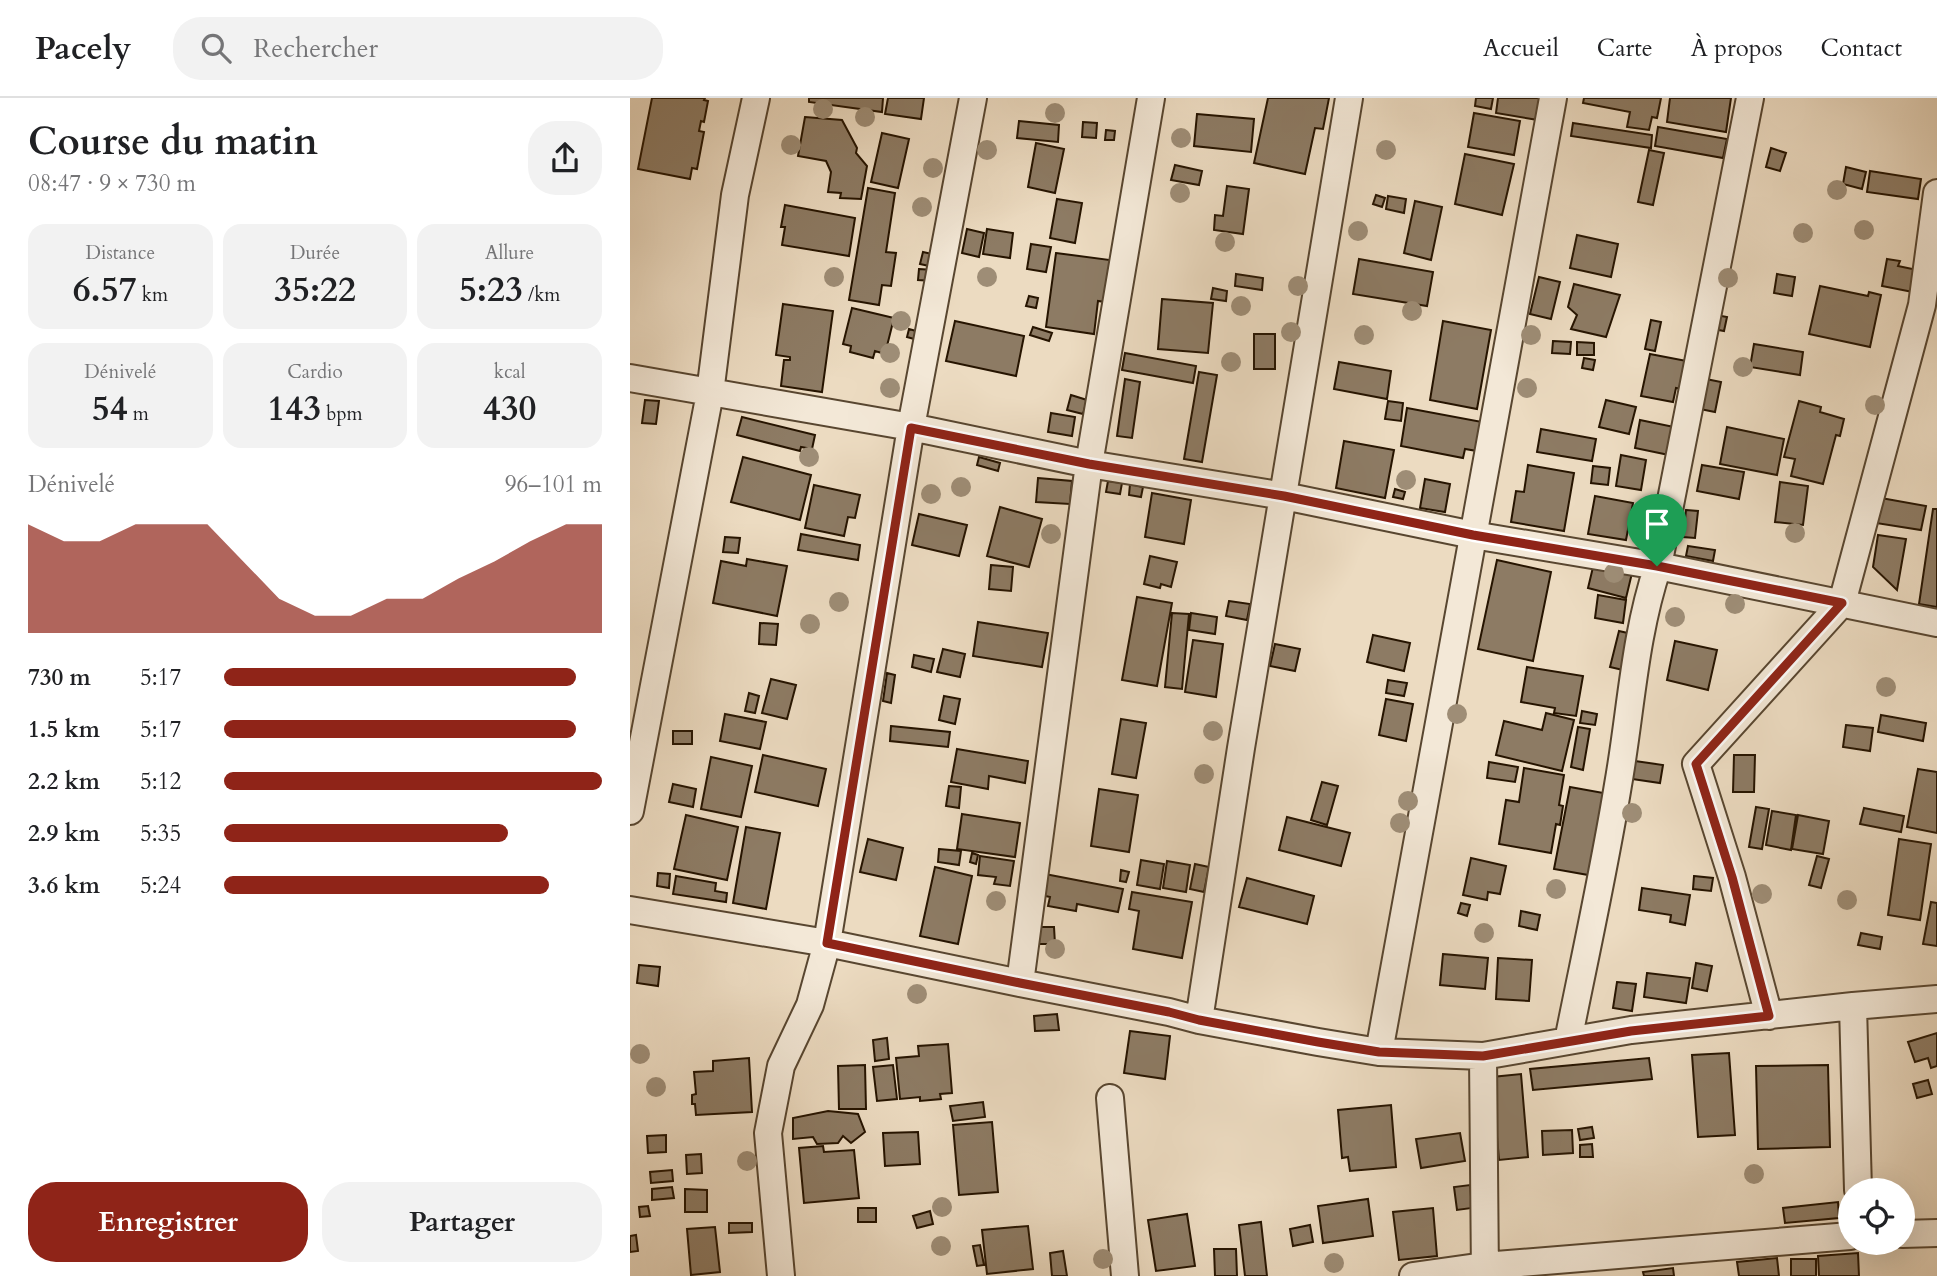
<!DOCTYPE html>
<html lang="fr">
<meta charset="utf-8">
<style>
body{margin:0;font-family:Cardo,serif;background:#f2f2f2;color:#202124;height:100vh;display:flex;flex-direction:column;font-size:26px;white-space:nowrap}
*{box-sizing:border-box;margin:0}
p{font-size:23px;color:#757577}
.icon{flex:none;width:38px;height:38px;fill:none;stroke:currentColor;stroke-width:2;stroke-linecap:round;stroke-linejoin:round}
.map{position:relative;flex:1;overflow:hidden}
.side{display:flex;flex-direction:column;background:#fff;width:630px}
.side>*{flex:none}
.fabs{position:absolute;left:1208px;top:1080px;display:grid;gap:14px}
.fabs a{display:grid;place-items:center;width:77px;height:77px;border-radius:50%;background:#fff;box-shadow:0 7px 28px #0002;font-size:35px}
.pin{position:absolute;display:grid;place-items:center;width:60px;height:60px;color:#fff;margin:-72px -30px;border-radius:50% 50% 50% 0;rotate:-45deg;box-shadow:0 0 7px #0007}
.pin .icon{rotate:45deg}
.round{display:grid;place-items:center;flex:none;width:74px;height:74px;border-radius:28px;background:#f2f2f2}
.summary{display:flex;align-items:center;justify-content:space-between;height:119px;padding:0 28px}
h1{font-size:38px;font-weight:700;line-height:52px}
.stats{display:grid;grid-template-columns:repeat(3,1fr);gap:10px;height:119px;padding:7px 28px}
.stats div{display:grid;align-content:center;border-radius:18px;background:#f2f2f2;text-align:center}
.stats b{font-size:35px;font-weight:700}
.stats small{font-size:19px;font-weight:400}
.stats p{font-size:19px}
.chart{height:196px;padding:14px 28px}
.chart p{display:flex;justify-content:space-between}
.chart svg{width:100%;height:126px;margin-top:7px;fill:#8f2418;opacity:.7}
.cta{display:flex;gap:14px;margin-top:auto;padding:14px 28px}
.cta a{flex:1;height:80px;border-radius:28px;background:#8f2418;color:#fff;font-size:28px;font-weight:700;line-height:80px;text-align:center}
.cta a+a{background:#f2f2f2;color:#202124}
ul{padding:0 28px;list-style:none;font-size:23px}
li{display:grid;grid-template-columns:112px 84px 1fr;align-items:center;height:52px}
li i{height:18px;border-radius:9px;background:#8f2418}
header{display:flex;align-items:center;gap:42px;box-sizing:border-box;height:98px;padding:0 35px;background:#fff;border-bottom:2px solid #e0e0e0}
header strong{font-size:33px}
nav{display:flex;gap:38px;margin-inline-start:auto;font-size:24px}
.search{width:490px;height:63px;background:#f2f2f2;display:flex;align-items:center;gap:18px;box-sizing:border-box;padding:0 24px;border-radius:28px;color:#757577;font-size:26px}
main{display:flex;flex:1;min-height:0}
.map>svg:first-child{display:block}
</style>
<header>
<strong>Pacely</strong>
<div class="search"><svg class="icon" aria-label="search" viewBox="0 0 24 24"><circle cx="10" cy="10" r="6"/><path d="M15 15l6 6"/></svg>Rechercher</div>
<nav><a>Accueil</a><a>Carte</a><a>À propos</a><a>Contact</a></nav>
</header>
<main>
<section class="side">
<div class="summary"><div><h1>Course du matin</h1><p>08:47 · 9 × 730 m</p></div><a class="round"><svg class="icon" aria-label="share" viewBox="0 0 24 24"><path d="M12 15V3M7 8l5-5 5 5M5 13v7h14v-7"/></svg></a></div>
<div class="stats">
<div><p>Distance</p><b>6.57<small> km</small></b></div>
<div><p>Durée</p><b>35:22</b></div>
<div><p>Allure</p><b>5:23<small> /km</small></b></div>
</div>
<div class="stats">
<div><p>Dénivelé</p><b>54<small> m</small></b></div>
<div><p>Cardio</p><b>143<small> bpm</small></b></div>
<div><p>kcal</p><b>430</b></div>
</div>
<div class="chart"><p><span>Dénivelé</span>96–101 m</p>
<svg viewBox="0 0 160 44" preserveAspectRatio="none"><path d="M0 44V6L10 12L20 12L30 6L40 6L50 6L60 19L70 32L80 38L90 38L100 32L110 32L120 25L130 19L140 12L150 6L160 6V44z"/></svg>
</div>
<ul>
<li><b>730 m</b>5:17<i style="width:93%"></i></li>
<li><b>1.5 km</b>5:17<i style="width:93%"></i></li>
<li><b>2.2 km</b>5:12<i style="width:100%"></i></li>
<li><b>2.9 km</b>5:35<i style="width:75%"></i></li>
<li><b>3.6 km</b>5:24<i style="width:86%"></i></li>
</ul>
<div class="cta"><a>Enregistrer</a><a>Partager</a></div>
</section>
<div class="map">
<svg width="1307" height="1178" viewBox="0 0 1307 1178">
<rect width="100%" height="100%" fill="#ecdbc1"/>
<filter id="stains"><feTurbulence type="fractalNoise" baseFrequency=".00286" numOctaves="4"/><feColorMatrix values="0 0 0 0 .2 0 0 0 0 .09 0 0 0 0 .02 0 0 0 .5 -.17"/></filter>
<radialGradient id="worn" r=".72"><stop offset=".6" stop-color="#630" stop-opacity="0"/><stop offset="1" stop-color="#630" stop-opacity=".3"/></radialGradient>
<path fill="#8d7b64" stroke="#261400" stroke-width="2" d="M22 0H75L74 2 78 3 74 24 71 23 69 33 74 34 67 71 62 70 60 81 8 71Z
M179 0H253L252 14 179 4Z
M258 0H294L291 21 255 16Z
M638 0H699L693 31 685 30 675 76 624 65Z
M846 0H863L861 11 845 8Z
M868 0H918L914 23 866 15Z
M954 0H1031L1027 20 1022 19 1019 32 997 29 1000 14 953 5Z
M1040 0H1101L1096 34 1037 24Z
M844 15 890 23 884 57 838 49Z
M567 16 624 21 621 54 564 48Z
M175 19 212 22 227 50 226 55 237 68 231 101 210 100 211 95 198 94 201 74 196 63 168 58Z
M389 23 429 27 428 44 387 40Z
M453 24 467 25 466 40 452 39Z
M943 25 1022 37 1021 50 941 38Z
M1028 29 1097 41 1093 60 1025 48Z
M476 32 485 33 484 42H475Z
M252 35 279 41 268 90 241 84Z
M406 45 434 51 425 95 398 89Z
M1141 50 1156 55 1150 73 1136 69Z
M1019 52 1034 55 1023 107 1008 104Z
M835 56 884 66 872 117 825 106Z
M545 67 572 73 569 87 541 82Z
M1216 69 1236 74 1232 91 1213 86Z
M1240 73 1291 81 1288 101 1237 94Z
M597 88 619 91 613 136 584 132 585 117 593 118Z
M238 90 265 95 256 154 266 155 261 188 252 187 249 207 219 202Z
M746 97 755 100 752 109 743 106Z
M758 98 776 101 774 115 756 111Z
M427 101 452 105 445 145 420 140Z
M785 103 812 109 801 162 774 155Z
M155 107 225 120 219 158 152 147 155 129H151Z
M337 131 354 135 349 159 332 155Z
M357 131 383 135 380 160 353 156Z
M947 137 988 146 981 179 940 170Z
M401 146 421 149 416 174 397 171Z
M293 154 302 156 299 168 290 166Z
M426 155 480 162 475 204 468 203 464 236 416 229Z
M729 161 803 174 797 208 723 196Z
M1257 161 1270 163 1268 168 1292 173 1288 195 1252 188Z
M289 171 303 172V183L288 182Z
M606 176 633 180 632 192 605 188Z
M1147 176 1165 179 1162 198 1144 195Z
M909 179 930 184 921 221 900 216Z
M944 186 990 197 976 239 941 231 947 217 938 209Z
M1190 188 1238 198 1239 194 1251 197 1240 249 1179 236Z
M583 190 597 193 596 203 581 201Z
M399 198 408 200 406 210 396 208Z
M532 201 583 205 578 255 528 251Z
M153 206 203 213 192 294 151 288 154 262H160V259L146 257Z
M222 210 264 220 255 256 245 253 243 260 220 254 221 248 213 246Z
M1086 217 1097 219 1094 233 1083 231Z
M1021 222 1031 224 1025 253 1015 251Z
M325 223 394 238 386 278 316 263Z
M813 223 861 232 847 311 800 302Z
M403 229 422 235 419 243 400 237Z
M279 231 286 233 284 241 277 239Z
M624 236H645V271H624Z
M923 243 941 244 940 256 922 255Z
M947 244 964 245V257H947Z
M1124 246 1173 254 1170 277 1120 269Z
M495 255 566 268 563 285 492 272Z
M1020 256 1067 265 1061 293 1046 290 1043 304 1011 298Z
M954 260 965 262 963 272 952 270Z
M709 264 761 273 757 301 704 291Z
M569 274 587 277 572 364 554 361Z
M495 281 510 284 502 340 487 338Z
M1076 281 1091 284 1085 314 1070 311Z
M441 297 457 302 453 316 437 312Z
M15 302 29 303 26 326 12 325Z
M976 302 1006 309 999 336 969 329Z
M758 303 773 305 771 323 755 321Z
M1169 303 1191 309 1190 314 1214 321 1210 338 1206 337 1193 386 1161 378 1165 361 1154 359Z
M777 310 852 324 847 353 835 351 833 360 771 348Z
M421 315 445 319 442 338 418 334Z
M112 319 185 337 182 351 171 349 170 353 107 337Z
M1010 322 1044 329 1039 357 1005 350Z
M1097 329 1154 341 1147 377 1090 366Z
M911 331 966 341 962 363 907 354Z
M714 343 764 352 755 400 706 390Z
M991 357 1016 362 1011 392 986 388Z
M113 359 181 377 170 422 101 404Z
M349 359 370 365 368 373 347 367Z
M898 367 944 375 934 433 881 424 886 393 894 394Z
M1072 367 1114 374 1109 401 1067 393Z
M963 368 980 370 978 387 961 385Z
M408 380 442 383 440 406 406 404Z
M795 381 820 386 815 414 790 410Z
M478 383 492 385 490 396 476 394Z
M1150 384 1178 388 1173 427 1145 424Z
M500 386 513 389 511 399 499 397Z
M184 387 230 397 225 420 218 419 214 438 175 430Z
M765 391 775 394 773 401 763 399Z
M522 395 561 402 554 446 515 439Z
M965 398 1003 405 996 442 958 436Z
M1251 400 1296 408 1291 432 1246 425Z
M370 409 412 421 399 469 357 458Z
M1303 411H1307V509L1289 506Z
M1056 412 1068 413 1065 440 1053 439Z
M289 416 337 427 329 458 282 447Z
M171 436 230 447 228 462 168 452Z
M1248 437 1276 441 1267 492 1243 469Z
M95 439 110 440 108 455 93 454Z
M1058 448 1085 452 1083 463 1056 458Z
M520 458 547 464 541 489 531 486 530 490 514 486Z
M117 461 157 468 147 518 83 505 91 463 116 468Z
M867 462 921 474 903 563 848 551Z
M964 465 1002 475 996 500 958 490Z
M361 467 383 469 381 493 359 491Z
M968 497 996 502 993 525 965 520Z
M507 499 542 505 527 588 492 582Z
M599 503 620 506 617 522 596 518Z
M542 515 559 516 552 591 535 589Z
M561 515 587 519 585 536 559 532Z
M348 524 418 535 412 569 343 558Z
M130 525 148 526 146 547 129 546Z
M989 533 1002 536 993 572 980 569Z
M743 537 780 545 774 573 737 564Z
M563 542 593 546 586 599 555 594Z
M1045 543 1087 552 1078 592 1037 582Z
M645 546 670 551 665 573 640 568Z
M313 551 335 556 330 579 307 574Z
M284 557 304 561 301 574 282 569Z
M897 569 953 578 946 618 924 615 925 610 891 604Z
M257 575 265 577 261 605 253 603Z
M141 581 166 587 157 621 132 615Z
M758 582 777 585 774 598 756 595Z
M119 595 129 598 125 615 115 613Z
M314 598 330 601 325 626 309 622Z
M756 601 783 606 776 643 749 637Z
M952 613 967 616 965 627 950 625Z
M916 615 944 622 932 673 866 657 874 623 912 632Z
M95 616 136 624 130 651 90 643Z
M1251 617 1296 625 1293 643 1248 634Z
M491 621 516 625 506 680 482 676Z
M1216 627 1243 630 1240 653 1213 649Z
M261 628 320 634 318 649 260 643Z
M948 629 960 631 953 672 941 669Z
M43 633H62V646H43Z
M327 651 398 663 395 685 359 678 358 691 321 684Z
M133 657 196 671 188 708 125 694Z
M1104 657H1125L1124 694H1103Z
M81 659 122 668 111 719 71 711Z
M998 662 1033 667 1030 685 995 680Z
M859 664 888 669 885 684 857 680Z
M894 670 934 677 929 707 933 708 930 727 926 726 921 755 869 746 876 702 889 704Z
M1288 671 1307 674V735L1277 729Z
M692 684 708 688 697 727 681 722Z
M43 686 66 691 63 709 39 704Z
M319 688 331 689 329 710 316 708Z
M940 689 979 696 964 778 924 771Z
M469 691 508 697 499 754 461 748Z
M1126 709 1139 711 1132 751 1119 749Z
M1234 710 1274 718 1271 734 1230 726Z
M1142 713 1166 717 1161 752 1136 747Z
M332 716 390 725 385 759 327 751Z
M56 717 108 729 97 782 44 771Z
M1168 717 1199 723 1193 756 1162 751Z
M657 719 720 735 711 768 649 752Z
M116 729 150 735 136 811 103 805Z
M238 741 273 750 266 782 230 774Z
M1269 741 1301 746 1290 822 1258 817Z
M309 751 331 753 329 767 308 764Z
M342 755 348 757 346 766 340 764Z
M350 758 384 763 380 788 364 786 366 779 348 777Z
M1187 758 1199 761 1191 790 1179 787Z
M841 760 876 768 870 796 858 794 857 802 833 797Z
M511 762 534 766 530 791 507 787Z
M537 763 560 767 556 794 533 790Z
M565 766 579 769 574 794 560 791Z
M305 769 342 778 328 846 290 838Z
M491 772 499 774 496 784 490 783Z
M28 775 40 776 39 790 27 788Z
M415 776 493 791 488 814 447 806 446 813 418 808 420 799 411 797Z
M46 778 86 785 85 793 97 795 96 804 43 796Z
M1064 778 1083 780 1081 793 1063 791Z
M617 780 684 798 677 826 609 809Z
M1012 790 1060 797 1055 827 1040 824 1041 817 1009 812Z
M502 794 562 804 552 860 503 851 509 813 499 811Z
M1301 804 1307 805V848L1293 846Z
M831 805 840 807 837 818 828 815Z
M891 813 910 817 907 832 889 828Z
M408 829H424L425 846H409Z
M1231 835 1252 839 1250 851 1228 847Z
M813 856 858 860 855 891 810 887Z
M868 860 902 862 899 903 866 901Z
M1066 865 1082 868 1077 893 1062 890Z
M9 867 30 869 28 888 7 885Z
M1017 875 1060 880 1056 905 1014 899Z
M987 884 1006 886 1002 913 983 910Z
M427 916 429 932 405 933 404 918Z
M500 933 540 938 535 981 494 975Z
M1307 935V968L1301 970 1298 960 1285 964 1278 944Z
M257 940 259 961 245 963 243 942Z
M318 946 322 995 310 996 311 1001 290 1003V999L270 1001 266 960 289 958 288 948Z
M1099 955 1105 1037 1068 1039 1062 957Z
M119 960 122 1014 66 1017 65 1006H62V997L66 996 64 974 83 973V963Z
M1019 960 1022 981 903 992 900 971Z
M235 967 236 1011H209L208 968Z
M263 967 267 1001 247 1003 243 969Z
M1198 967 1200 1049 1128 1051 1126 968Z
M891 976 898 1059 869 1062 862 979Z
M1298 982 1302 996 1287 1000 1283 986Z
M353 1004 355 1019 323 1023 320 1008Z
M761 1007 766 1069 720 1073 718 1059 712 1060 708 1012Z
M198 1013 228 1016 235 1034 221 1045 213 1038 208 1045 187 1046 183 1039 163 1041V1020Z
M362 1024 368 1094 329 1097 323 1027Z
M962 1029 964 1040 950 1042 948 1031Z
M942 1032 943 1055 913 1057 912 1033Z
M288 1034 290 1066 255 1068 253 1035Z
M830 1035 835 1063 791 1070 786 1041Z
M36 1037V1054L18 1055 17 1038Z
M962 1046 963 1059H950V1047Z
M193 1048 194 1054 224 1052 229 1100 174 1105 169 1050Z
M71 1056 72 1075 57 1076 56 1057Z
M42 1072 43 1083 21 1085 20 1074Z
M840 1087 842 1110 827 1112 824 1089Z
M42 1089 44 1100 22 1102V1091Z
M55 1091 77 1092V1114H55Z
M738 1101 743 1138 693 1145 688 1108Z
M1208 1104 1209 1120 1155 1125 1153 1110Z
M18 1108 20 1118 10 1119 9 1109Z
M228 1110H246V1124H228Z
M803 1110 807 1158 769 1162 763 1114Z
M300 1113 303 1126 287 1130 283 1118Z
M557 1116 565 1168 526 1173 518 1122Z
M631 1124 637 1178H615L609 1127Z
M99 1125H122V1134L99 1135Z
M680 1127 683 1144 663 1148 660 1131Z
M398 1128 403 1171 357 1176 352 1132Z
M85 1129 90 1174 61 1177 57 1131Z
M6 1137 8 1153 0 1154V1138Z
M350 1147 354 1167 347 1168 343 1148Z
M584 1151H606L607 1178H585Z
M433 1153 437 1178H422L420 1155Z
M1228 1155 1229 1178H1189L1188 1158Z
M1147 1160 1149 1178H1109L1107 1164Z
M1161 1161H1186V1178H1161Z
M1043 1170 1044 1178H1014L1013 1174Z"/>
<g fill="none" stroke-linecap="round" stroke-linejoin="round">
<g stroke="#584630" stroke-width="30">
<path id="street" d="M0 280 281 329 459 366 654 398 843 437 1028 468 1307 525
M0 713 80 295 105 97 126 0
M0 812 197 845 390 885 539 914 569 922 688 944 749 954 853 958 1001 932 1223 908 1307 901
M390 885 459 366 521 0
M1223 908 1228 1092
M1139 918 1102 779 1066 666 1212 505 1292 207 1307 95
M569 922 611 650 719 0
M938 943C955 858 974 773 988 687 1001 614 1004 539 1028 468L1120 0
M749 954 923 0
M853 958 855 1178
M480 1000 495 1178
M1272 1136 1307 1135
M151 1178 138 1035 151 968 180 907 197 845 281 329 343 0
M783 1178 854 1168 1220 1138"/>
</g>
<use href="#street" stroke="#f3e8d7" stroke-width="26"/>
</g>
<g fill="#9e8d76">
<circle cx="193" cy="11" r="10"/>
<circle cx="425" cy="15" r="10"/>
<circle cx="235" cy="19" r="10"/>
<circle cx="551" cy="40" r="10"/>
<circle cx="161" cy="47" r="10"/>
<circle cx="357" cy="52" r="10"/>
<circle cx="756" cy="52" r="10"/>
<circle cx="303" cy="70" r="10"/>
<circle cx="1207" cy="92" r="10"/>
<circle cx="550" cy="95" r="10"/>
<circle cx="292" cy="109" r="10"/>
<circle cx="1234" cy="132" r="10"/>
<circle cx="728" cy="133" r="10"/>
<circle cx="1173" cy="135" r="10"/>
<circle cx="595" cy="144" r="10"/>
<circle cx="204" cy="179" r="10"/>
<circle cx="357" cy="179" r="10"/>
<circle cx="1098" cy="180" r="10"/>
<circle cx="668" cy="188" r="10"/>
<circle cx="611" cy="208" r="10"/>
<circle cx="782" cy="213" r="10"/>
<circle cx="271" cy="223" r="10"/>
<circle cx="661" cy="234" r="10"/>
<circle cx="734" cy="237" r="10"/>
<circle cx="901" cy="237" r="10"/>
<circle cx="260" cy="255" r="10"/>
<circle cx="601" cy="264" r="10"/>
<circle cx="1113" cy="269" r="10"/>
<circle cx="260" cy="290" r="10"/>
<circle cx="897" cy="290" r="10"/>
<circle cx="1245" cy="307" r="10"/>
<circle cx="179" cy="359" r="10"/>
<circle cx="776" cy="382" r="10"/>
<circle cx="331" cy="389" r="10"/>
<circle cx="301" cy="396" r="10"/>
<circle cx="1165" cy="435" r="10"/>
<circle cx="421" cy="436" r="10"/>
<circle cx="984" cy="475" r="10"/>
<circle cx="209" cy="504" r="10"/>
<circle cx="1105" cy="506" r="10"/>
<circle cx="1045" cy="519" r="10"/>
<circle cx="180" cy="526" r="10"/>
<circle cx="1256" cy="589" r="10"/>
<circle cx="827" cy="616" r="10"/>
<circle cx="583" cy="633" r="10"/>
<circle cx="574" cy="676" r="10"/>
<circle cx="778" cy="703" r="10"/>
<circle cx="1002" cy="715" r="10"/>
<circle cx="770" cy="725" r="10"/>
<circle cx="926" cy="791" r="10"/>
<circle cx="1132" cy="796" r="10"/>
<circle cx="1217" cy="802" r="10"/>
<circle cx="366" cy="803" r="10"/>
<circle cx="854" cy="835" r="10"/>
<circle cx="425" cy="851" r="10"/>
<circle cx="287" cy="896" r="10"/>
<circle cx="10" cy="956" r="10"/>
<circle cx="26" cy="989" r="10"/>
<circle cx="117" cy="1063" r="10"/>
<circle cx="1124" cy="1076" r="10"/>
<circle cx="312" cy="1109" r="10"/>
<circle cx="311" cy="1148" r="10"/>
<circle cx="473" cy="1161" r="10"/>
<circle cx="704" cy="1165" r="10"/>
</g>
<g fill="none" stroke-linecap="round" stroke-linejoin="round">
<g stroke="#fff" stroke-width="14">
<path id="route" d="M281 330 459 366 654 398 843 437 1027 468 1212 505 1066 666 1102 779 1139 918 1001 933 853 958 749 954 688 944 569 922 539 914 390 885 197 845Z"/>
</g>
<use href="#route" stroke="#8f2418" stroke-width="9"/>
</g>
<rect width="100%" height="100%" filter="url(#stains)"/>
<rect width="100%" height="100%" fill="url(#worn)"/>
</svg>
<div class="fabs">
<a><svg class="icon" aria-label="locate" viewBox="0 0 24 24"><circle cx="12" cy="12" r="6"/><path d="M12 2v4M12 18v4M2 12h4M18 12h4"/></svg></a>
</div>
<div class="pin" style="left:1027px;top:468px;background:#1e9e55"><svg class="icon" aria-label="arrive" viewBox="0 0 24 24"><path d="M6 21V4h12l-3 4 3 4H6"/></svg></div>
</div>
</main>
